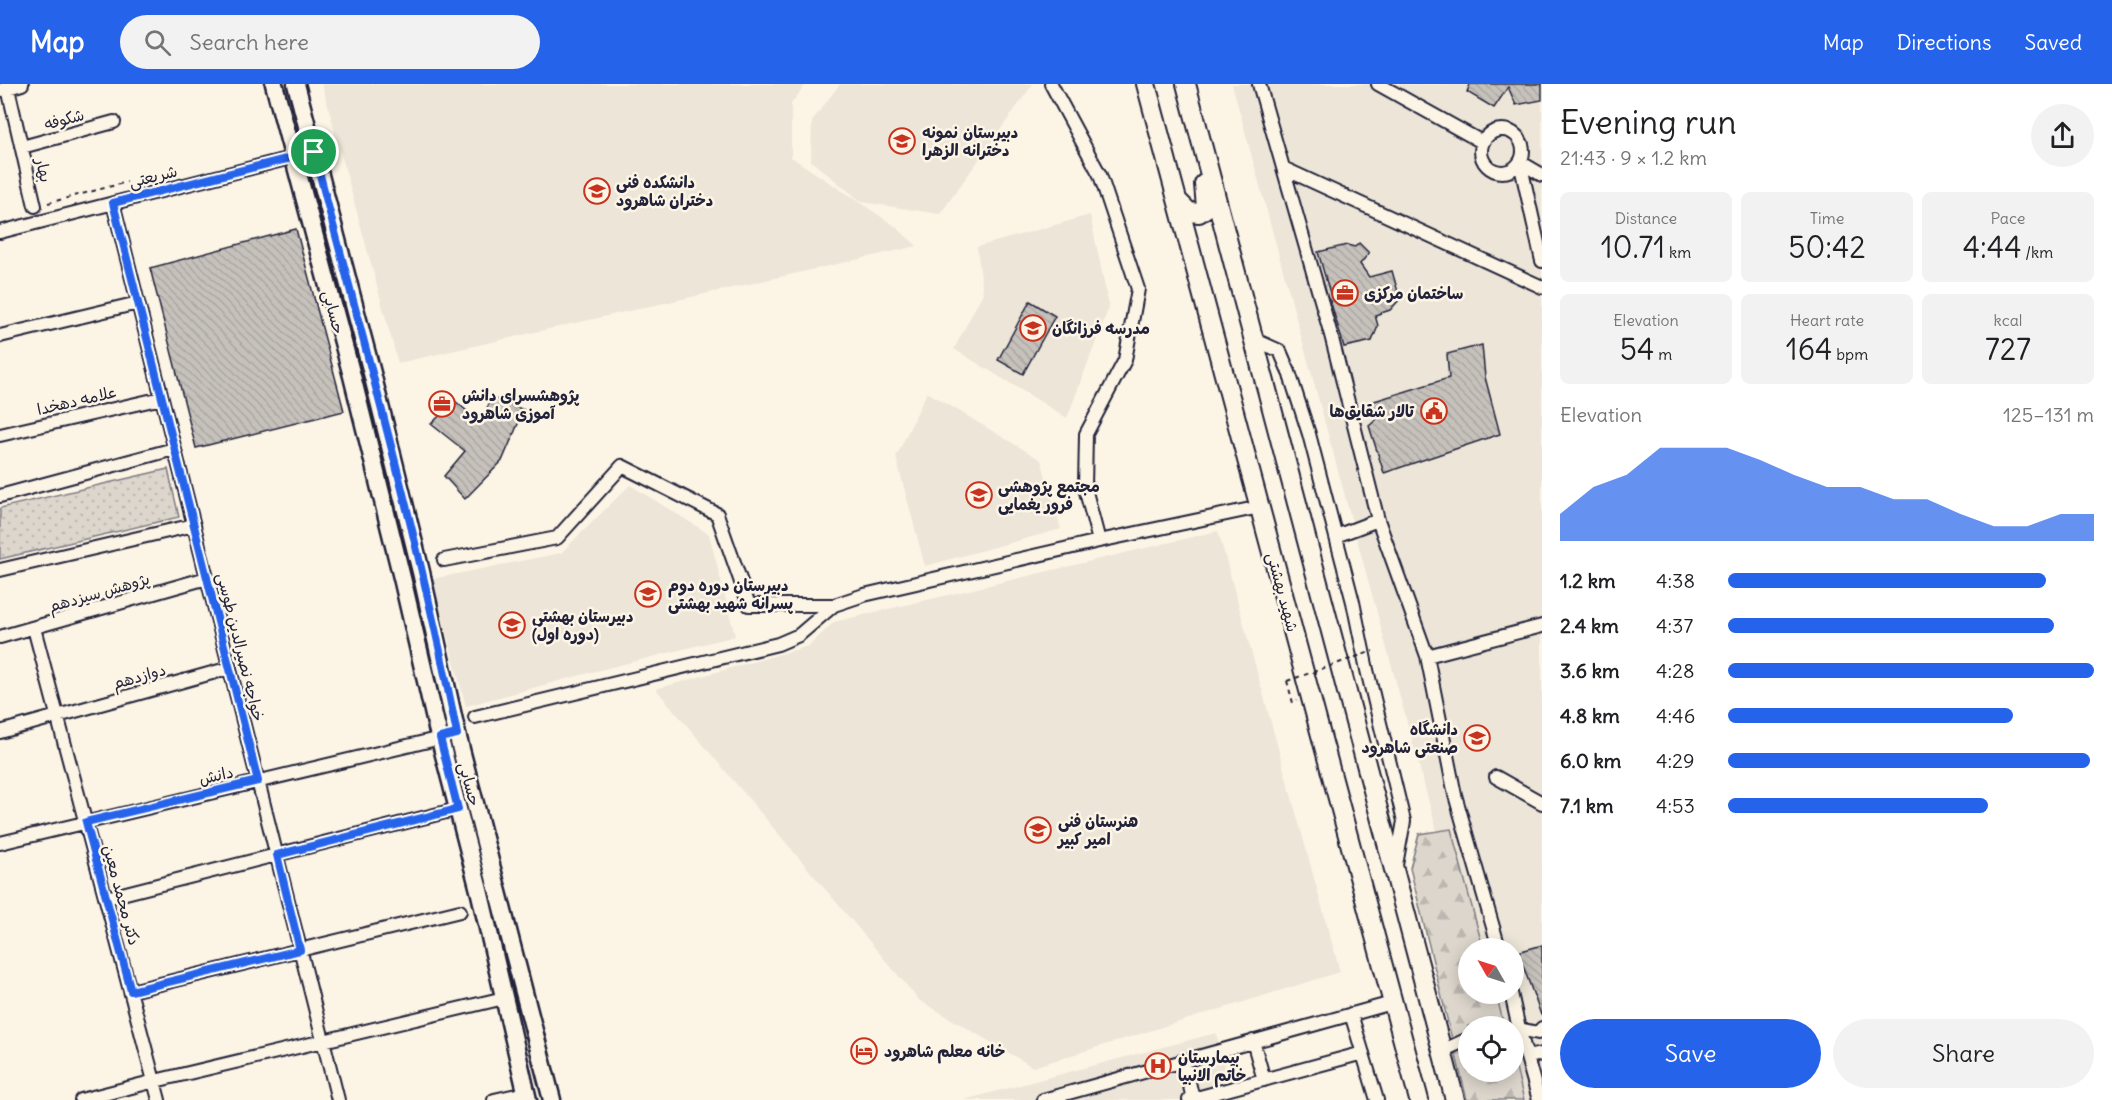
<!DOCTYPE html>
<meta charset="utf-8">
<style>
body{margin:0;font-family:Delius,"Playpen Sans Arabic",sans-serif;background:#f2f2f2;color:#202124;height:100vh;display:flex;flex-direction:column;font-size:22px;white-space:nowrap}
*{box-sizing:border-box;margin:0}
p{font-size:20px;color:#757577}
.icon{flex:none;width:33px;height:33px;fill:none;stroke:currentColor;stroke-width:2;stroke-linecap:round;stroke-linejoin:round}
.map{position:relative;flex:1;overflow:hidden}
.side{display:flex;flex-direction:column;background:#fff;width:570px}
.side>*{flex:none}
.needle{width:39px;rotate:309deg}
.tools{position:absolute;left:1458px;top:854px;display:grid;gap:12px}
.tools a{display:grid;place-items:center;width:66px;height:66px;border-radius:50%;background:#fff;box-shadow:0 3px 15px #0003;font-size:30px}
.pin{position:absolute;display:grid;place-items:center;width:51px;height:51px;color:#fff;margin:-26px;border:3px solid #fff;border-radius:50%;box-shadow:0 2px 6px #0007}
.round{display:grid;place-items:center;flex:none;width:63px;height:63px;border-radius:32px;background:#f2f2f2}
.overview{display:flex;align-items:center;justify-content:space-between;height:102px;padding:0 18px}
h1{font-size:33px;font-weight:600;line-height:45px}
.figures{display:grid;grid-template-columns:repeat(3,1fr);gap:9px;height:102px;padding:6px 18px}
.figures div{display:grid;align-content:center;border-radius:9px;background:#f2f2f2;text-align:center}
.figures b{font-size:30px;font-weight:600}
.figures small{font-size:16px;font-weight:400}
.figures p{font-size:16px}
.chart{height:168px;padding:12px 18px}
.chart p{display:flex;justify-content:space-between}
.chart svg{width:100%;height:108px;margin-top:6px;fill:#2563eb;opacity:.7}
.button{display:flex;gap:12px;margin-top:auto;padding:12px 18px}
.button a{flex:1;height:69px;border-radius:36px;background:#2563eb;color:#fff;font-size:24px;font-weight:600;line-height:69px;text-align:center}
.button a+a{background:#f2f2f2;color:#202124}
ul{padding:0 18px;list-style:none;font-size:20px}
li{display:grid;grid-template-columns:96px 72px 1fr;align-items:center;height:45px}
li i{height:15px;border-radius:8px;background:#2563eb}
header{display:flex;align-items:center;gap:36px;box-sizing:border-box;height:84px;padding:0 30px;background:#2563eb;color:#fff}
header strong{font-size:28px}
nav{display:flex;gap:33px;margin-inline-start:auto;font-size:21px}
.search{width:420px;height:54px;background:#f2f2f2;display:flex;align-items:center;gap:15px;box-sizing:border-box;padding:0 21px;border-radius:33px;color:#757577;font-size:22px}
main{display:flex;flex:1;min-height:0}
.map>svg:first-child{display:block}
</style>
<header>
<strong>Map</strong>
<div class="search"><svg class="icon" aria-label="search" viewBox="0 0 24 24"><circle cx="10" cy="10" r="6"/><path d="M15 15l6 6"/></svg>Search here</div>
<nav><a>Map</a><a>Directions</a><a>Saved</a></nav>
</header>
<main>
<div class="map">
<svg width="1542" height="1016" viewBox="0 0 1542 1016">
<defs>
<pattern id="forest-firs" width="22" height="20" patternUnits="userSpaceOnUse" patternTransform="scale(1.5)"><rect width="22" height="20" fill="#dcd6cc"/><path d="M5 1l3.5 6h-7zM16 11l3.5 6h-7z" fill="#bcb7b0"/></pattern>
<pattern id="park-dots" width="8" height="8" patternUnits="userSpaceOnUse" patternTransform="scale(1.5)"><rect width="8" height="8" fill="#dcd6cc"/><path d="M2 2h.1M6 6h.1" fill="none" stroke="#bcb7b0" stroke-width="1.8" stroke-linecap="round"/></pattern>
<pattern id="building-back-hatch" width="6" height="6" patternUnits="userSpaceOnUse" patternTransform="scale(1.5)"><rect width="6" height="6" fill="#c6c1bb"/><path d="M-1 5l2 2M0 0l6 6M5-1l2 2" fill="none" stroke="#aaa6a2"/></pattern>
</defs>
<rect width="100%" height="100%" fill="#fcf5e5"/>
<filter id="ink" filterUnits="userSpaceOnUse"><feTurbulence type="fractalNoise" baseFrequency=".0167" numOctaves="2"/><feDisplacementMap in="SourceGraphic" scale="12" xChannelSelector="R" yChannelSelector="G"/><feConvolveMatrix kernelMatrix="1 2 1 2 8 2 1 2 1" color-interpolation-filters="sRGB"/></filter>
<g filter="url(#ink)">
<path fill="#ece5d8" d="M322 0H806L791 20V73L895 142 917 162 398 279Z
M840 0H1033L940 130 862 118 811 77 812 37Z
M1232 0H1542V1016H1510L1514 987V942H1490L1481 909H1514V864H1469Z
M1090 131 1109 223 1067 334 954 265 983 209 977 163Z
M927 308 1041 376 1061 445 925 482 896 373Z
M630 401 709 450 735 552 592 588 466 622 432 495 561 469Z
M1218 447 1340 888 1033 983 919 916 656 605 809 562 834 538Z
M1216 949 1234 1016H964Z"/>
<path fill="url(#forest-firs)" stroke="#7f7c84" stroke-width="1.5" d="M1451 745 1483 864H1468V909H1496L1504 942H1468V987H1514V976L1524 1016H1467L1410 784 1419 750Z"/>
<path fill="url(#park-dots)" stroke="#7f7c84" stroke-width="1.5" d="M168 385 179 433 0 475V424Z"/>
<path fill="url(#building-back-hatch)" stroke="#22223b" stroke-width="1.5" d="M1470 0H1542V16L1516 21 1508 3 1494 24 1467 8Z
M296 145 344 327 196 364 150 184Z
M1359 159 1369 169 1360 180 1369 193 1392 187 1400 215 1390 226 1375 231 1378 242 1372 257 1344 263 1330 216 1331 213 1318 168 1347 161 1355 163Z
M1030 217 1055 232 1023 290 998 276Z
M1482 261 1485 293 1500 350 1384 389 1369 342 1376 336 1371 318 1449 294 1447 270Z
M492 314 524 326 502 377 465 415 444 392 465 367 431 340 455 317 480 338Z
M1542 861V931H1541L1518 868Z"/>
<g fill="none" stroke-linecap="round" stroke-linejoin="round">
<g stroke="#22223b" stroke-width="16">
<path id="minor" d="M7 0 35 122
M1051 0 1100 91 1138 205 1125 276 1086 350 1085 404 1099 457
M1259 0 1331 251 1378 436 1427 572 1542 542
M1378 0 1482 58
M1 6 22 0
M1481 67a21 21 0 1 1 42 0a21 21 0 1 1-42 0Z
M22 63 114 38
M1520 78 1542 177
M1520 78 1542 91
M1283 84 1542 203
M113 119 338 1016
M0 148 314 68
M0 252 138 219
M1253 255 1280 267 1289 288 1309 350 1353 518 1367 586 1404 737 1396 781
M0 351 162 314
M0 412 174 365
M1336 452 1378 436
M444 476 557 454 622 382 717 430 749 521H834
M0 486 194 441
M34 544 159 1016
M0 553 207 494
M1427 572 1455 711 1499 864
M475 633 778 560 799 551 834 521 864 511 1099 457 1260 423
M0 648 230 584
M1496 693 1542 719
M0 759 445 653
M106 814 458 725
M131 907 460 827
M1511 909 1519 945 1538 949 1542 944
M1351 930 1377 1016
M1514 946 1519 945 1539 1016
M1253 957 1264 996
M1442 967 1468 955
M1527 973 1542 970
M1184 977 1193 1015
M81 1016 155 997 504 914
M494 1016 526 1009
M1043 1016 1392 919
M1189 1016 1363 969"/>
</g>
<g stroke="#22223b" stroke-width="21">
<path id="major" d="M274 0 352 292 403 498 436 640 480 810 528 1016
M296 0 372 289 421 488 457 650 552 1016"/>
</g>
<g stroke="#22223b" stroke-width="22">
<path id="highway" d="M1146 0 1419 1016
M1186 0 1455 1016
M1178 117 1189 128 1199 129 1206 124 1204 100"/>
</g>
<path stroke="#22223b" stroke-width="2" stroke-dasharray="4.5 4.5" stroke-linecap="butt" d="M48 119 127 98
M1287 597 1293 619 1297 617"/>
<use href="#minor" stroke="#fcf5e5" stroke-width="12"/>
<use href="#major" stroke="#fcf5e5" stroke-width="16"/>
<use href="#highway" stroke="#fcf5e5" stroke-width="18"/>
<path stroke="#22223b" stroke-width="2" stroke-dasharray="4.5 4.5" stroke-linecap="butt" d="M1287 597 1373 567"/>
</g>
</g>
<g fill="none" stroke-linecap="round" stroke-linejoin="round" filter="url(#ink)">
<g stroke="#fff" stroke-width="12">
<path id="route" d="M314 68C364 261 419 454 457 650L440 654 458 725 277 771 300 866 131 907 86 738 258 697 113 119Z"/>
</g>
<use href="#route" stroke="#2563eb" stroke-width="8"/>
</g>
<defs>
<g id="school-ring" transform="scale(1.35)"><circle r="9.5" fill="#fcf5e5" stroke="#c8321e" stroke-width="1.5"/><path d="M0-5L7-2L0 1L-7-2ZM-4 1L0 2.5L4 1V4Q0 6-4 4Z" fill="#c8321e"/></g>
<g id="university-ring" transform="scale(1.35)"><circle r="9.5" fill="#fcf5e5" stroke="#c8321e" stroke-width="1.5"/><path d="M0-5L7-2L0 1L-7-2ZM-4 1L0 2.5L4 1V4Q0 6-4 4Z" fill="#c8321e"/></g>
<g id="office-ring" transform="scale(1.35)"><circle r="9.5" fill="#fcf5e5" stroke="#c8321e" stroke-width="1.5"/><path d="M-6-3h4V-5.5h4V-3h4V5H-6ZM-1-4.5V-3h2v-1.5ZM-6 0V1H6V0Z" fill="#c8321e"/></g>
<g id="civic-ring" transform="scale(1.35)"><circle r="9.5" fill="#fcf5e5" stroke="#c8321e" stroke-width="1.5"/><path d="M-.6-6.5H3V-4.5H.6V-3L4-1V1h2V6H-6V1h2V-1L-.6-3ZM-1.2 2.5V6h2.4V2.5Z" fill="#c8321e"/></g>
<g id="hotel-ring" transform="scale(1.35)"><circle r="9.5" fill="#fcf5e5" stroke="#c8321e" stroke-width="1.5"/><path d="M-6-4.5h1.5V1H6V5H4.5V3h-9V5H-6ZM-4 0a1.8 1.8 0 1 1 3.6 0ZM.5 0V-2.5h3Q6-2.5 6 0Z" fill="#c8321e"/></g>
<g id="hospital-ring" transform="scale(1.35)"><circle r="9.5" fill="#fcf5e5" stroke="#c8321e" stroke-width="1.5"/><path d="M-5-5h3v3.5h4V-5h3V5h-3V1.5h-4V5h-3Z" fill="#c8321e"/></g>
</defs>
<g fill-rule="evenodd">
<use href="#school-ring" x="902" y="57"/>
<use href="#university-ring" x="597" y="107"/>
<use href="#office-ring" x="1345" y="209"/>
<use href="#school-ring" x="1033" y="244"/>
<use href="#office-ring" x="442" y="320"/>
<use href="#civic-ring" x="1434" y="327"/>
<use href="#school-ring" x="979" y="411"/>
<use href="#school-ring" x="648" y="510"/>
<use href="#school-ring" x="512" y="541"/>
<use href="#university-ring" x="1477" y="654"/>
<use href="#school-ring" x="1038" y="746"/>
<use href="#hotel-ring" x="864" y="967"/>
<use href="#hospital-ring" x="1158" y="982"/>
</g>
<g text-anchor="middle" stroke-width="5" stroke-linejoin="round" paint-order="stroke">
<g font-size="16" fill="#22223b" stroke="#fcf5e5">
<text transform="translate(64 35) rotate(-15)" y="6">شکوفه</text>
<text transform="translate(44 86) rotate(77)" y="6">بهار</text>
<text transform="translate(153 92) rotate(-14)" y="6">شریعتی</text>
<text transform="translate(334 228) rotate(75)" y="6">حسابی</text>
<text transform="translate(77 316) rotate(-13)" y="6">علامه دهخدا</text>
<text transform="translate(99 508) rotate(-16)" y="6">پژوهش سیزدهم</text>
<text transform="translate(1283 508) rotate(75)" y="6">شهید بهشتی</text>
<text transform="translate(241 563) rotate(76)" y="6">خواجه نصیرالدین طوسی</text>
<text transform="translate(139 592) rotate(-16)" y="6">دوازدهم</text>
<text transform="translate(216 691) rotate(-13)" y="6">دانش</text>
<text transform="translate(470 700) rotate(75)" y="6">حسابی</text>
<text transform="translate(122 811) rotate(75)" y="6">دکتر محمد معین</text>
</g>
<g font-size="16" font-weight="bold" fill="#22223b" stroke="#fcf5e5" text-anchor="start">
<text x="922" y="54">دبیرستان نمونه<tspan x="922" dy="18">دخترانه الزهرا</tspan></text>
<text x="616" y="104">دانشکده فنی<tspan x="616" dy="18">دختران شاهرود</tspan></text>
<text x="1364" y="215">ساختمان مرکزی</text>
<text x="1052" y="250">مدرسه فرزانگان</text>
<text x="462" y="317">پژوهشسرای دانش<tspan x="462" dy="18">آموزی شاهرود</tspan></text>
<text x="1414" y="333" text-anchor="end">تالار شقایق‌‌ها</text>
<text x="998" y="408">مجتمع پژوهشی<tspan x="998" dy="18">فرور یغمایی</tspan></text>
<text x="668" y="507">دبیرستان دوره دوم<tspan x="668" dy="18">پسرانه شهید بهشتی</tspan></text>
<text x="532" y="538">دبیرستان بهشتی<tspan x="532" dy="18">(دوره اول)</tspan></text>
<text x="1458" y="651" text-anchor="end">دانشگاه<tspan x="1458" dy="18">صنعتی شاهرود</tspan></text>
<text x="1058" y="743">هنرستان فنی<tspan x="1058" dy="18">امیر کبیر</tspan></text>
<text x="884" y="973">خانه معلم شاهرود</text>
<text x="1178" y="979">بیمارستان<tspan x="1178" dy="18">خاتم الانبیا</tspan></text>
</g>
</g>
</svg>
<div class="tools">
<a><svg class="needle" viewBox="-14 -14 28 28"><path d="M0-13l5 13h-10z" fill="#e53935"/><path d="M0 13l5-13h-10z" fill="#757577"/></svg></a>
<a><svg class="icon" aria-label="locate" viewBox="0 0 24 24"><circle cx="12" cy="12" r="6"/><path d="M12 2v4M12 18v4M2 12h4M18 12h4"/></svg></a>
</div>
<div class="pin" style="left:314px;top:68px;background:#1e9e55"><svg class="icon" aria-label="arrive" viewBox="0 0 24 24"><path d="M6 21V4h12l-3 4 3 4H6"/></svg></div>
</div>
<section class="side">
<div class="overview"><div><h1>Evening run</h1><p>21:43 · 9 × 1.2 km</p></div><a class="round"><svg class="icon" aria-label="share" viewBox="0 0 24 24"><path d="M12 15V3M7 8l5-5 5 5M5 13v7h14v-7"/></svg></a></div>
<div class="figures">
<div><p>Distance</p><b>10.71<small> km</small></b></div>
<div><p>Time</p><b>50:42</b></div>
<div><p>Pace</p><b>4:44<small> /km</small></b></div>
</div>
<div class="figures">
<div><p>Elevation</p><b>54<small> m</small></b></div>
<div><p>Heart rate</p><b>164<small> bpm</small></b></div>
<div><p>kcal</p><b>727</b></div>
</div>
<div class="chart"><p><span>Elevation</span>125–131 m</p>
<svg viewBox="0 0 160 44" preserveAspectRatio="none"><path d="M0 44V33L10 22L20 17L30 6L40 6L50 6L60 11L70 17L80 22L90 22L100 27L110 27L120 33L130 38L140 38L150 33L160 33V44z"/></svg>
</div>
<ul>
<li><b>1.2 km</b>4:38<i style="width:87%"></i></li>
<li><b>2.4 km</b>4:37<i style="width:89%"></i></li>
<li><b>3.6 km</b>4:28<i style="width:100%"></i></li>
<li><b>4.8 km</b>4:46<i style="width:78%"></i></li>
<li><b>6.0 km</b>4:29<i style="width:99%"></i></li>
<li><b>7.1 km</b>4:53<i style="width:71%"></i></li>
</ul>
<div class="button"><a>Save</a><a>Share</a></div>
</section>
</main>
